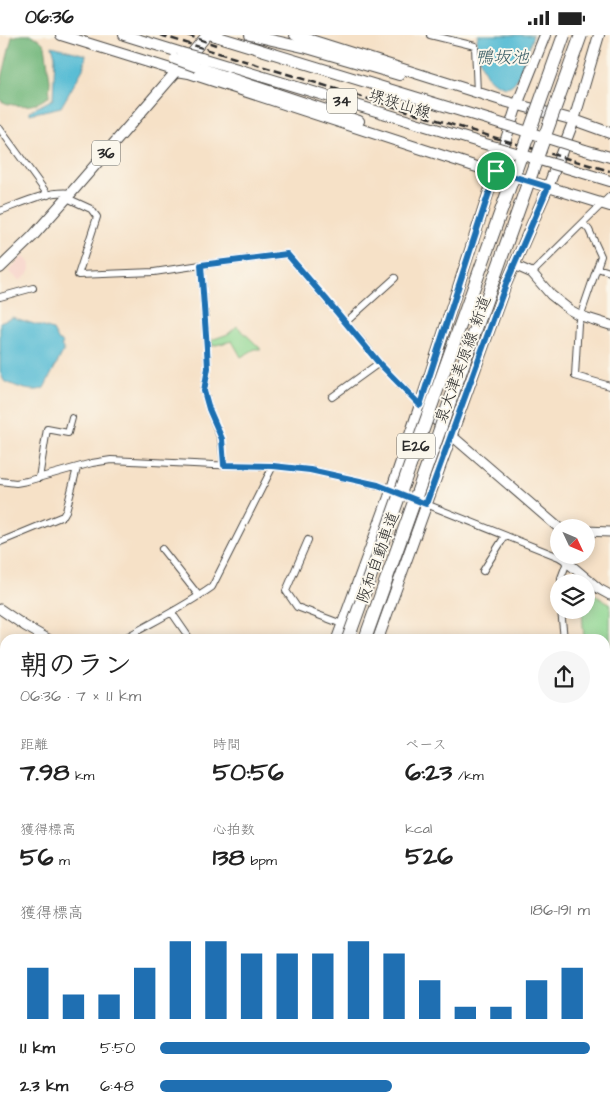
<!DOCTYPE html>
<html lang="ja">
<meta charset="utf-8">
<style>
body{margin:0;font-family:"Architects Daughter","Klee One",sans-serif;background:#f6f6f6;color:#222;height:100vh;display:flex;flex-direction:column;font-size:19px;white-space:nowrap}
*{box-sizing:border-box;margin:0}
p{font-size:16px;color:#767676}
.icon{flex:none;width:28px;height:28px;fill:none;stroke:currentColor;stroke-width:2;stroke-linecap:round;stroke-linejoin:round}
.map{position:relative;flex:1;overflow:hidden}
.details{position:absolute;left:0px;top:599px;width:610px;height:481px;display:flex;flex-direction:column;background:#fff;border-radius:15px 15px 0 0;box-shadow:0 2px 12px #0003}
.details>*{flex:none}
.needle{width:32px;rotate:134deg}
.tools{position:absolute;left:550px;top:484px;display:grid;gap:10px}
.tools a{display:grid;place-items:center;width:45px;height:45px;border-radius:50%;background:#fff;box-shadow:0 2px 12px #0003;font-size:25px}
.pin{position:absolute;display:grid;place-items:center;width:42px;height:42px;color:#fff;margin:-21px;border:2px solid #fff;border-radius:50%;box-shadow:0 1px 5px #0007}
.round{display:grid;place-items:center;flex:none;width:52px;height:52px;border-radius:26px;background:#f6f6f6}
.head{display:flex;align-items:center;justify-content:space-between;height:85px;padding:0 20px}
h1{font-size:28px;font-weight:800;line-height:38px}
.metrics{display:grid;grid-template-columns:repeat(3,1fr);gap:8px;height:85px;padding:5px 20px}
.metrics div{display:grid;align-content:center}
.metrics b{font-size:25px;font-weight:800}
.metrics small{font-size:14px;font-weight:400}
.metrics p{font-size:14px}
.chart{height:140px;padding:10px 20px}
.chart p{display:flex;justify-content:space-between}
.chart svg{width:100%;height:90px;margin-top:5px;stroke:#1f6fb2;stroke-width:6}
ul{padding:0 20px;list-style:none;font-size:16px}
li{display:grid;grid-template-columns:80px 60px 1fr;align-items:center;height:38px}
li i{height:12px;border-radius:6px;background:#1f6fb2}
.status{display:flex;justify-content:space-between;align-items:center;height:35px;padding:0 25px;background:#fff;direction:ltr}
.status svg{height:14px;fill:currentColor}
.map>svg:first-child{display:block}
</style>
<div class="status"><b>06:36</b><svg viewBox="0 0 49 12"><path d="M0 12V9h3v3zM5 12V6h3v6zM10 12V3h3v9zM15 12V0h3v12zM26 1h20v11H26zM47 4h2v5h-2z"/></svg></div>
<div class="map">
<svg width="610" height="1079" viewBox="0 0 610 1079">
<rect width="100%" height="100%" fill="#fbf7ec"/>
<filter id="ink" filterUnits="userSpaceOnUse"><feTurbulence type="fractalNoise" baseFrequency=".02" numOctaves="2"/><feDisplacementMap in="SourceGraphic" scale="10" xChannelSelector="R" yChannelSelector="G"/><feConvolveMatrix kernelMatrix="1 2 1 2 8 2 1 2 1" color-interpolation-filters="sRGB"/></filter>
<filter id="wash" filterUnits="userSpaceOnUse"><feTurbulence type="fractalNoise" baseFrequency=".0096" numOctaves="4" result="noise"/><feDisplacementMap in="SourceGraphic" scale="20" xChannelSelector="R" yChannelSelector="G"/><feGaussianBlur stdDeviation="1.12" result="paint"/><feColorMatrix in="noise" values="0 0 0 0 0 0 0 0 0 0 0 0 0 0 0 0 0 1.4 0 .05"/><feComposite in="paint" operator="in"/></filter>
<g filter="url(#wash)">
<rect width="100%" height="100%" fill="#f6e1c7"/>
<path fill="#f7d1c7" d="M23 221 30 228V236L20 246 9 236Z"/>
<path fill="#8ed691" stroke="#5c805e" d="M237 291 261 314H255L241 322 232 306 212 311 211 305 228 299Z
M589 555 601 564 610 568V641H605V604H584L582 577V575H586V560Z"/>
<path fill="#72b77b" stroke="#4e7153" d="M21 0H31L39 4 45 10 50 46 49 61C45 64 40 67 35 69 26 72 7 71 0 65V52L12 2Z"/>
<path fill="#56bcd4" stroke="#407480" d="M478 0H533C530 10 520 42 514 48 510 52 506 53 500 50 497 49 493 47 490 44 482 36 474 11 478 0Z
M52 11 86 20 83 34 61 72 30 79V76L53 64 55 21Z
M12 282 53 295 59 306H61L63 309 61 310 64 315 44 353C33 359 15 351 4 346L0 337V287Z"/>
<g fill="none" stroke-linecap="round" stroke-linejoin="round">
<path stroke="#56bcd4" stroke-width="2.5" d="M0 737 5 746"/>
</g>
</g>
<g filter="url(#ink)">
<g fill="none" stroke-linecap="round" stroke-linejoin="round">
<g stroke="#494642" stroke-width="8">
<path id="street" d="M430 0 475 11 477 58
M0 94 48 160
M67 163 91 174 97 182 78 240 154 237 201 230 287 219 364 309 379 328 420 370
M0 176C22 168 48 155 71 158
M583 188 589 195 601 221 578 288 575 341 610 351
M201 230 207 314 208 333 204 356 209 374 221 404 224 430
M597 233 610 237
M532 238 610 161
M0 262 33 253
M346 287 395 243
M332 362 379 328
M39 443 47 394 68 398 72 383
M0 446 16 448 27 446 92 428 111 425 214 430 273 431 310 435 378 450 391 455 559 522 567 527 561 543V548
M308 505 286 556 297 572 342 589
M0 507 63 481 66 476 77 433
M162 514 199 561
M483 536 505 501
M561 575 564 604
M172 578 190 604
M123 604C153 587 184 572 212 552L273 431
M0 635 5 631
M605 706 610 712
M605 844 610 842
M0 923 5 928
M0 1004 5 1010
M605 1057H610
M0 1063 5 1062
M274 1075 275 1076
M439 1075 450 1079
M575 1075 576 1079
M355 1078 357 1079
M42 1079 48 1075
M256 1079 260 1075
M389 1079 391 1075
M428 1079 430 1075
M471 1079 473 1075"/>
</g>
<g stroke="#494642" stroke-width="11">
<path id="secondary" d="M514 230 532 238 551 260 570 275 581 281 610 290
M426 376 451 400 559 493
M586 496 610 497
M570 520 567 527 599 554 610 560
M0 574 25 591 48 604
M605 759H610
M523 1075V1079"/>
</g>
<g stroke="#494642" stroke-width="12">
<path id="primary" d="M61 0 177 36 189 38 480 133 496 136 610 171
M124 0 182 18
M212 0 490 85
M250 0 307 13 399 40
M295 0 504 66 574 85 610 98
M201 23 482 108
M197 32 359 86
M585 115 610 122
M577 136 610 146
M0 233 32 202 71 158 168 46 183 29 207 0
M337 604 389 462 420 370 517 70 545 0
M378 604 506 249 548 152 574 85 599 0
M169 1079 171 1075
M211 1079 213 1075"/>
</g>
<g stroke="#494642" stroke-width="14">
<path id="highway" d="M179 1079 181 1075
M197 1079 198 1075"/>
</g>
<use href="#street" stroke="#fff" stroke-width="6"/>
<use href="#secondary" stroke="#fff" stroke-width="9"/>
<use href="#primary" stroke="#fff" stroke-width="10"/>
<use href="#highway" stroke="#fff" stroke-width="12"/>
<path stroke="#2b2b2b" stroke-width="2.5" stroke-dasharray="8 4" stroke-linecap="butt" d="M160 0 486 100 610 136
M187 0 216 10"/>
<g stroke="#494642" stroke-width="12" stroke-linecap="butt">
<path id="primary-bridge" d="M182 18 201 23
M175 24 197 32
M490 85 585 115
M482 108 577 136"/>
</g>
<g stroke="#494642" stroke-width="14" stroke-linecap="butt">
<path id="highway-bridge" d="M348 604 564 0
M365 604 581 0"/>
</g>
<use href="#primary-bridge" stroke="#fff" stroke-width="10"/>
<use href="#highway-bridge" stroke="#fff" stroke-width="12"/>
</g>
</g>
<g fill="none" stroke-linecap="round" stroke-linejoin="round" filter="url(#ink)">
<g stroke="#fff" stroke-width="10">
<path id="route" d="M496 136 548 152 506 249 426 469 378 450 310 435 273 431 224 430 222 404 209 374 204 356 208 333 207 314 201 230 287 219 326 264 379 328 420 370Z"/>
</g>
<use href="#route" stroke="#1f6fb2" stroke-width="6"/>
</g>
<g text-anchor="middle" stroke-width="4" stroke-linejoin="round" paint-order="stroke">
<g fill="#fbf7ec" stroke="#696865" stroke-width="1">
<rect x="327" y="53.5" width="30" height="25" rx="4"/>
<rect x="92" y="105.5" width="28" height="25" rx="4"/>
<rect x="397" y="398.5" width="38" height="25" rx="4"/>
</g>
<g font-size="15" font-weight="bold" fill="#2b2b2b">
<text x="342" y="71">34</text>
<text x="106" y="123">36</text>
<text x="416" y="416">E26</text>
</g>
<g font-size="16" fill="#2b2b2b" stroke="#fbf7ec">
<text transform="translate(400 68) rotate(17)" y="6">堺狭山線</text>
<text transform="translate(462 324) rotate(-70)" y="6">泉大津美原線 新道</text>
<text transform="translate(377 522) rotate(-70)" y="6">阪和自動車道</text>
</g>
<g font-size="18" font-style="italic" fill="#3a5e66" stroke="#fbf7ec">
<text x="502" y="28">鴨坂池</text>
</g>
</g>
</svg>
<div class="tools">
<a><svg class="needle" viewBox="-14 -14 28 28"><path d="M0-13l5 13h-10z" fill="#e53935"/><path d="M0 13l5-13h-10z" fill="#767676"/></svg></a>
<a><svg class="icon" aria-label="layers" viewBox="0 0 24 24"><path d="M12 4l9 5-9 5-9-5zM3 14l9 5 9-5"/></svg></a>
</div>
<div class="pin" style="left:496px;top:136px;background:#1e9e55"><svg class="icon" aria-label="arrive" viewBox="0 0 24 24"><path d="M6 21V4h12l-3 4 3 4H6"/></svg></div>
<section class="details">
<div class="head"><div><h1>朝のラン</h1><p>06:36 · 7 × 1.1 km</p></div><a class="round"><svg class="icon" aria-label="share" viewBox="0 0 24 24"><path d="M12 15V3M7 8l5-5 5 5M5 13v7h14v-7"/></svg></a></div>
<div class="metrics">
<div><p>距離</p><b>7.98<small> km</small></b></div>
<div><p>時間</p><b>50:56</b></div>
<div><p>ペース</p><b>6:23<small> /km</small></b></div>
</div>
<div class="metrics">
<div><p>獲得標高</p><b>56<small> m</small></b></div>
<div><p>心拍数</p><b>138<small> bpm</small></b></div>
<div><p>kcal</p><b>526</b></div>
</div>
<div class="chart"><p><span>獲得標高</span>186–191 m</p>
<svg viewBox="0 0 160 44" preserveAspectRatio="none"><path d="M5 44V19M15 44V32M25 44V32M35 44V19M45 44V6M55 44V6M65 44V12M75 44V12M85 44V12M95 44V6M105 44V12M115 44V25M125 44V38M135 44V38M145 44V25M155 44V19"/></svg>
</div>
<ul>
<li><b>1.1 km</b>5:50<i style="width:100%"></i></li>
<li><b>2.3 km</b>6:48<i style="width:54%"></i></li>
</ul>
</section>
</div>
